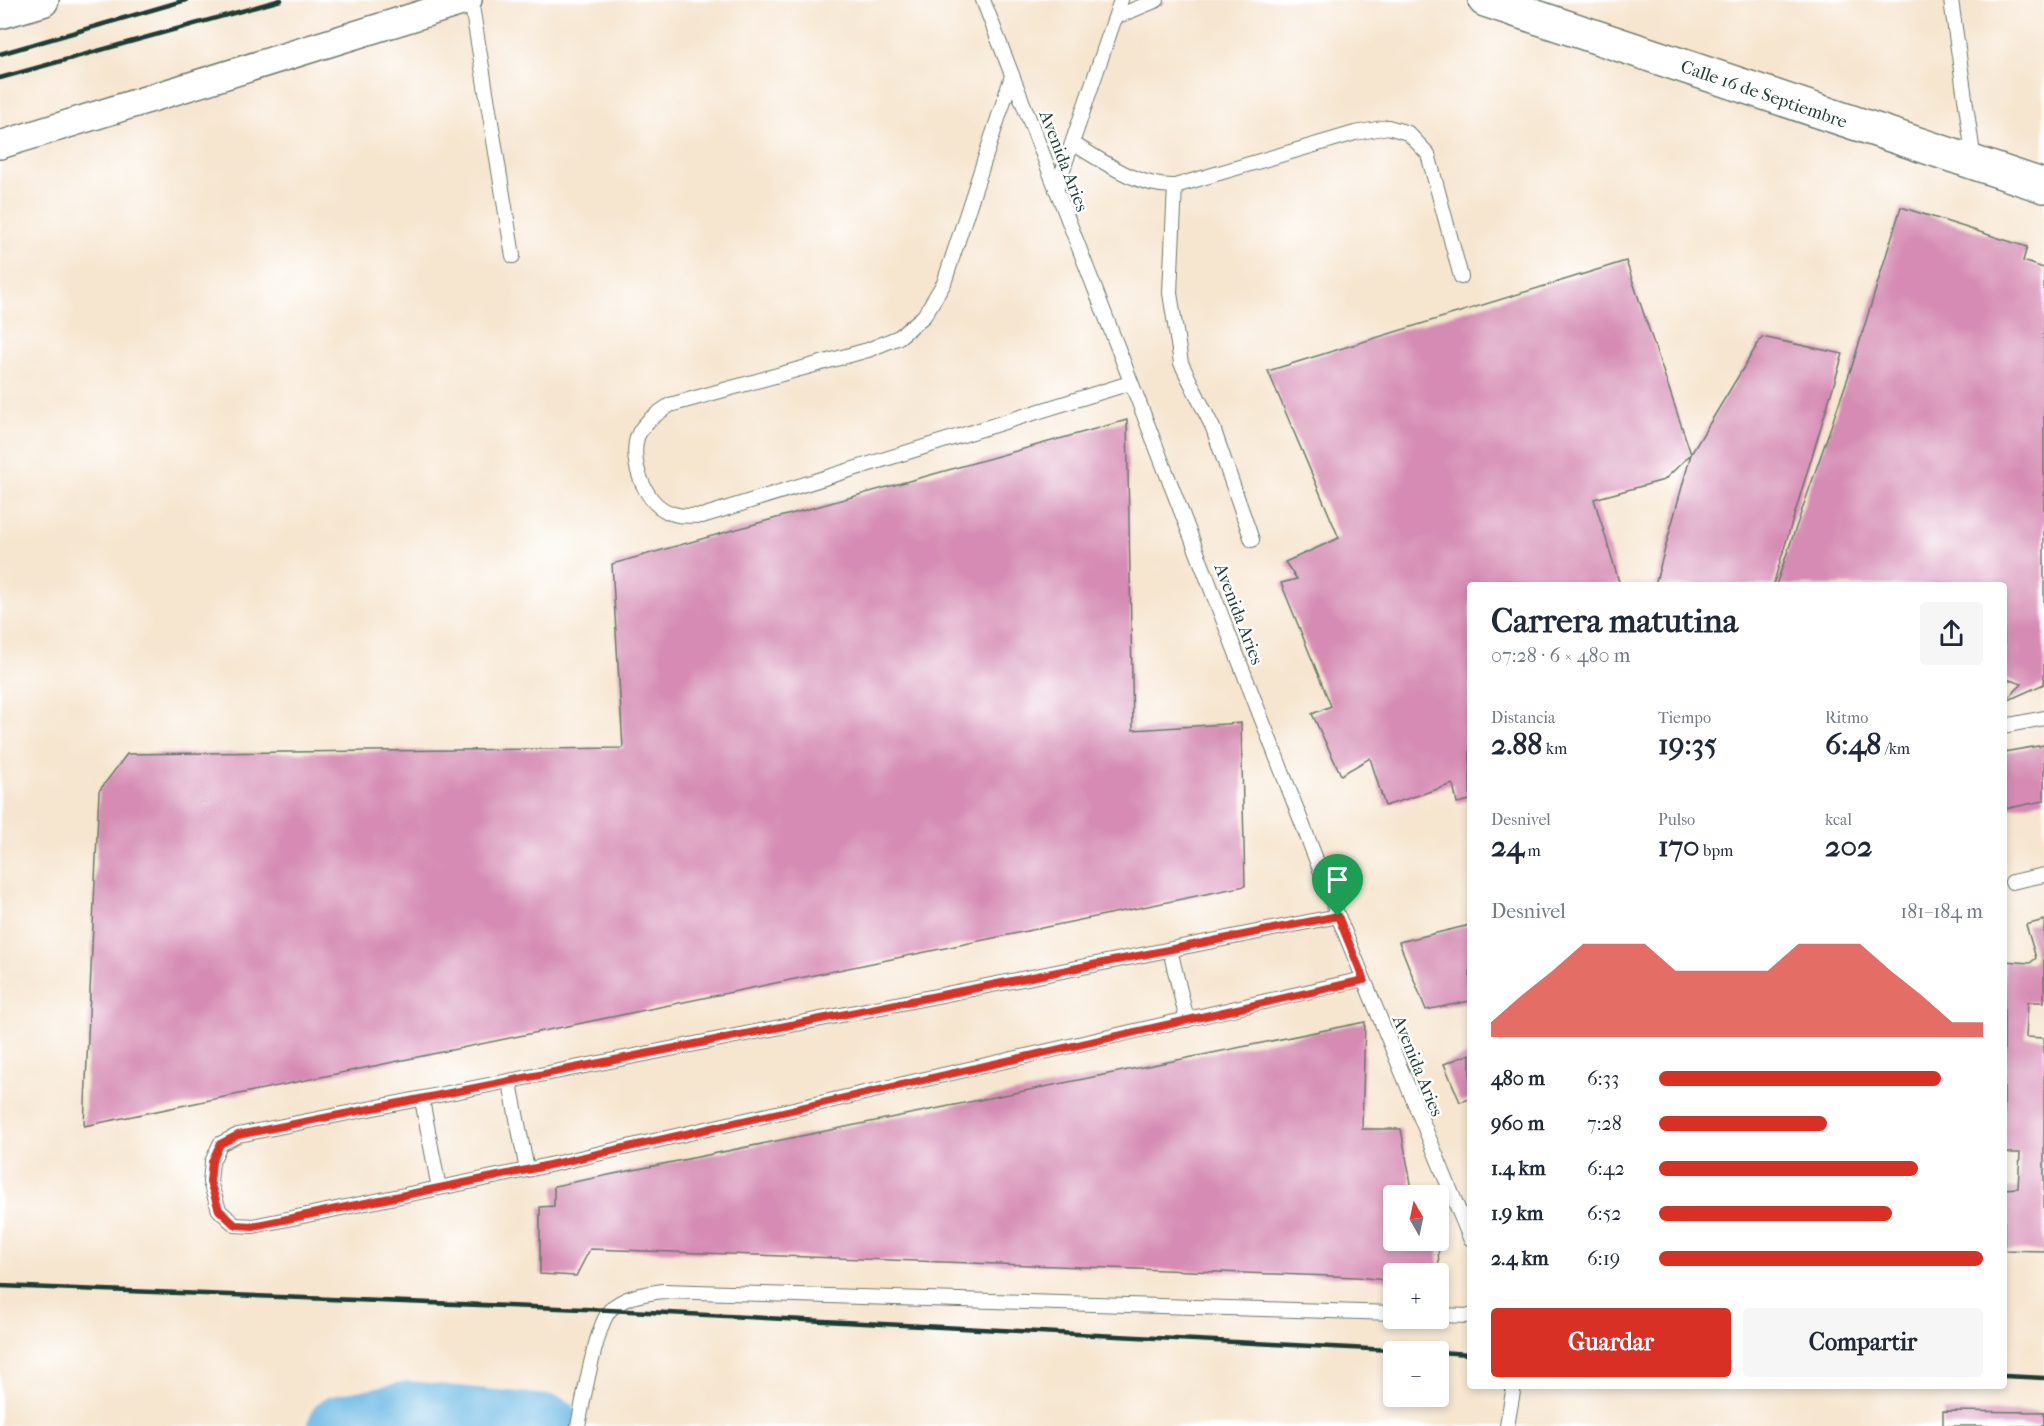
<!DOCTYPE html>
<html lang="es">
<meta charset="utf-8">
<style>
body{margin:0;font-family:"IM FELL French Canon",serif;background:#f6f6f7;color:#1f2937;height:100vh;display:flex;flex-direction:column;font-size:22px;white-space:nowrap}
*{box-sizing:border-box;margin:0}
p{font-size:20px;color:#747a83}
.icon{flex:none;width:33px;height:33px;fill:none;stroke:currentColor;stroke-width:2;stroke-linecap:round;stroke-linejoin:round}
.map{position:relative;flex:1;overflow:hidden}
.side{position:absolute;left:1467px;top:582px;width:540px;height:807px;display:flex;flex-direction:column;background:#fff;border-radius:6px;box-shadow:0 3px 9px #0003}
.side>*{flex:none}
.needle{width:39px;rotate:351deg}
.buttons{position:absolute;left:1383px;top:1185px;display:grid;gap:12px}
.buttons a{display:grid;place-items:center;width:66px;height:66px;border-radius:6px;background:#fff;box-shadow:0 3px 9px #0003;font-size:30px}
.pin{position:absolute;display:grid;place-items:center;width:51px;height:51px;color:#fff;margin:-62px -26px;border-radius:50% 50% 50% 0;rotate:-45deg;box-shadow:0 0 6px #0007}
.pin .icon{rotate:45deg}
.round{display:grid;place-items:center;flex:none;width:63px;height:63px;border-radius:6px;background:#f6f6f7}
.overview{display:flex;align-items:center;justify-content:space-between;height:102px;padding:0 24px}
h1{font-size:33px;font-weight:700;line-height:45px}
.metrics{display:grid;grid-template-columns:repeat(3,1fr);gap:9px;height:102px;padding:6px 24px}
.metrics div{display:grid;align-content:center}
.metrics b{font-size:30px;font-weight:700}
.metrics small{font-size:16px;font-weight:400}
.metrics p{font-size:16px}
.chart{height:168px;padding:12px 24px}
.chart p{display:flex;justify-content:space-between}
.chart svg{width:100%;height:108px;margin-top:6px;fill:#d93025;opacity:.7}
.cta{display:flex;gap:12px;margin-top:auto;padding:12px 24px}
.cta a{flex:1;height:69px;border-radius:6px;background:#d93025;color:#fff;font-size:24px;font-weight:700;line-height:69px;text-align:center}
.cta a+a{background:#f6f6f7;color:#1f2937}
ul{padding:0 24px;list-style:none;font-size:20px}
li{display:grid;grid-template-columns:96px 72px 1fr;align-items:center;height:45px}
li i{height:15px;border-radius:8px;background:#d93025}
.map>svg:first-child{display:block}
</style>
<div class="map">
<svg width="2044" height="1426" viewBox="0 0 2044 1426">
<rect width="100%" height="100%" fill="#fff"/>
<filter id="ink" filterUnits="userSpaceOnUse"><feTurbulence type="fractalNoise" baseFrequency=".0167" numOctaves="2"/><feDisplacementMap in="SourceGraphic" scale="12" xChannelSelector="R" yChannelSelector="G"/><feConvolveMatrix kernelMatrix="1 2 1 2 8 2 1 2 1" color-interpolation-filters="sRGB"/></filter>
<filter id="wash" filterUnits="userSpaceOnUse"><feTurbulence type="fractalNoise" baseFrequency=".008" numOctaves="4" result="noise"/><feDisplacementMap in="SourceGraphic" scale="24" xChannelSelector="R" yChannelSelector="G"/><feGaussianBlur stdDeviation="1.35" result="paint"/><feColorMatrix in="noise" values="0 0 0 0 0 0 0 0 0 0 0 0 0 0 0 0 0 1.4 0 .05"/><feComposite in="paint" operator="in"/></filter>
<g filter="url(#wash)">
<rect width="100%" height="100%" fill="#f6e5cf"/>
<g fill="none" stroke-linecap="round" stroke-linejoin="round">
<path stroke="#6bb8e4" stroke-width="62" d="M339 1426 410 1412 549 1426"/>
</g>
<g id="blocks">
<path fill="#d58bb3" d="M1901 207 2027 247 2023 261 2044 268V684L2004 702 2022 684 2004 678V585H1776L1854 360Z
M1626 261 1691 454 1664 480 1594 499 1620 585H1470V800L1457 803 1453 784 1385 806 1370 758 1341 775 1312 714 1331 706 1281 583 1297 579 1285 562 1339 538 1268 371Z
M1762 337 1843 354 1773 585H1655L1691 454Z
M1127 420 1133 730 1241 723 1245 886 84 1126 99 791 127 754 623 748 612 564Z
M2044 745V801L2004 809V752Z
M2044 920V1002H2028L2026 1037 2044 1038V1251L2004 1250V1189L2018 1188 2020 1153H2004V961L2030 963 2036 958 2026 925Z
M1470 925V1001L1426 1010 1399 942Z
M1365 1022 1362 1129H1401L1411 1184V1196H1394V1240H1438L1439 1274H1394V1281L1357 1277 590 1249 576 1276 540 1274V1207L554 1206V1186Z
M1470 1054V1099L1460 1102 1444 1064Z
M1943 1411 2044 1412V1426H1943Z"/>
</g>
</g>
<g filter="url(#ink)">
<use href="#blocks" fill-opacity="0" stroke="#6a786a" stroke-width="1.5"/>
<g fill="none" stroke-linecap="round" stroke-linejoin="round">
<g stroke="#6a786a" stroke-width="16">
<path id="service" d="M471 0 513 256
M983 0 1338 916 1470 1238
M1951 0 1974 161
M1116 17 1157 0
M1012 76 944 283 924 316 899 337 868 350 670 405C657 414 639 424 636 442 632 467 646 507 674 514 682 517 693 515 702 516L1130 383
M1072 143C1103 161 1137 187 1175 186L1355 133 1388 127 1408 133 1428 154 1461 277
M1175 186 1170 293 1181 363 1213 428 1252 540
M1056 190 1121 0
M2004 726 2044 718
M2012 882 2044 875
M1338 916 238 1135 220 1144 212 1162 210 1182 219 1210 235 1225 253 1226 527 1170 1363 979
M1170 950 1187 1020
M510 1083 527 1170
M422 1100 439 1188
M1438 1315 1470 1316
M578 1426C583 1403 596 1323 611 1309 625 1296 644 1294 663 1291L1394 1313
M1507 1426 1514 1386"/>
</g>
<g stroke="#6a786a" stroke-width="30">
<path id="minor" d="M0 145 468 0"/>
</g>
<g stroke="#6a786a" stroke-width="36">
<path id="secondary" d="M1485 0 2044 186"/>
</g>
<g stroke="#6a786a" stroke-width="36">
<path id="motorway" d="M0 12 42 0"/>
</g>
<use href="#service" stroke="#fff" stroke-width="14"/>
<use href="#minor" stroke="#fff" stroke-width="27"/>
<use href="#secondary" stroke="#fff" stroke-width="33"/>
<use href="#motorway" stroke="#fff" stroke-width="33"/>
<path stroke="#1f3d34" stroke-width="4.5" d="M0 54 186 0
M0 78 281 0
M0 1286 609 1310 1429 1352
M1438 1352 1470 1354
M2004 1376 2044 1378"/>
</g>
</g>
<g fill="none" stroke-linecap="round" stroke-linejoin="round" filter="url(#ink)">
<g stroke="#fff" stroke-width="12">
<path id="route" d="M1338 916 1364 980 527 1170 253 1226 235 1225 219 1210 210 1182 212 1162 220 1144 238 1135Z"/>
</g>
<use href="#route" stroke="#d93025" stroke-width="8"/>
</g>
<g text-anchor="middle" stroke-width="5" stroke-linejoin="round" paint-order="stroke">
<g font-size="18" fill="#1f3d34" stroke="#fff">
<text transform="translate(1764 94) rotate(19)" y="6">Calle 16 de Septiembre</text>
<text transform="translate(1064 161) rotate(69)" y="6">Avenida Aries</text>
<text transform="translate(1239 614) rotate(69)" y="6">Avenida Aries</text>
<text transform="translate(1418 1066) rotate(68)" y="6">Avenida Aries</text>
</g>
</g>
</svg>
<div class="buttons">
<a><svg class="needle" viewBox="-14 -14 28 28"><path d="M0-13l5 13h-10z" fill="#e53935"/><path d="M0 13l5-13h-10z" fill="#747a83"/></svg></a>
<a>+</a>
<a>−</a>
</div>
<div class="pin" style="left:1338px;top:916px;background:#1e9e55"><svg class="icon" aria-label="arrive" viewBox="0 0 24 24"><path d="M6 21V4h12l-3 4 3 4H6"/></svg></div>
<section class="side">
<div class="overview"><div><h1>Carrera matutina</h1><p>07:28 · 6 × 480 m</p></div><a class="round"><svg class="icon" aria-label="share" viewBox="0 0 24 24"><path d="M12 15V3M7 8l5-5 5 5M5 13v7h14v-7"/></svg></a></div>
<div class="metrics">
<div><p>Distancia</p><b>2.88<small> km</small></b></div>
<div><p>Tiempo</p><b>19:35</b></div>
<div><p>Ritmo</p><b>6:48<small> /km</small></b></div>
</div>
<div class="metrics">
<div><p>Desnivel</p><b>24<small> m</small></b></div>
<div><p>Pulso</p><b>170<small> bpm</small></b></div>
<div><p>kcal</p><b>202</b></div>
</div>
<div class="chart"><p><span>Desnivel</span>181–184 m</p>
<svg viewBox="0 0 160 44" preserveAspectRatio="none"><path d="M0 44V38L10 27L20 17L30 6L40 6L50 6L60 17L70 17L80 17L90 17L100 6L110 6L120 6L130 17L140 27L150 38L160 38V44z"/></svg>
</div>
<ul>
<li><b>480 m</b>6:33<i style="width:87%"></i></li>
<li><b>960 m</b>7:28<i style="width:52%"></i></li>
<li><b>1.4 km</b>6:42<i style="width:80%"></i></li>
<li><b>1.9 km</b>6:52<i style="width:72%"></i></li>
<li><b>2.4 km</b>6:19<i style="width:100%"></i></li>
</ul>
<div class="cta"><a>Guardar</a><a>Compartir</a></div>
</section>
</div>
